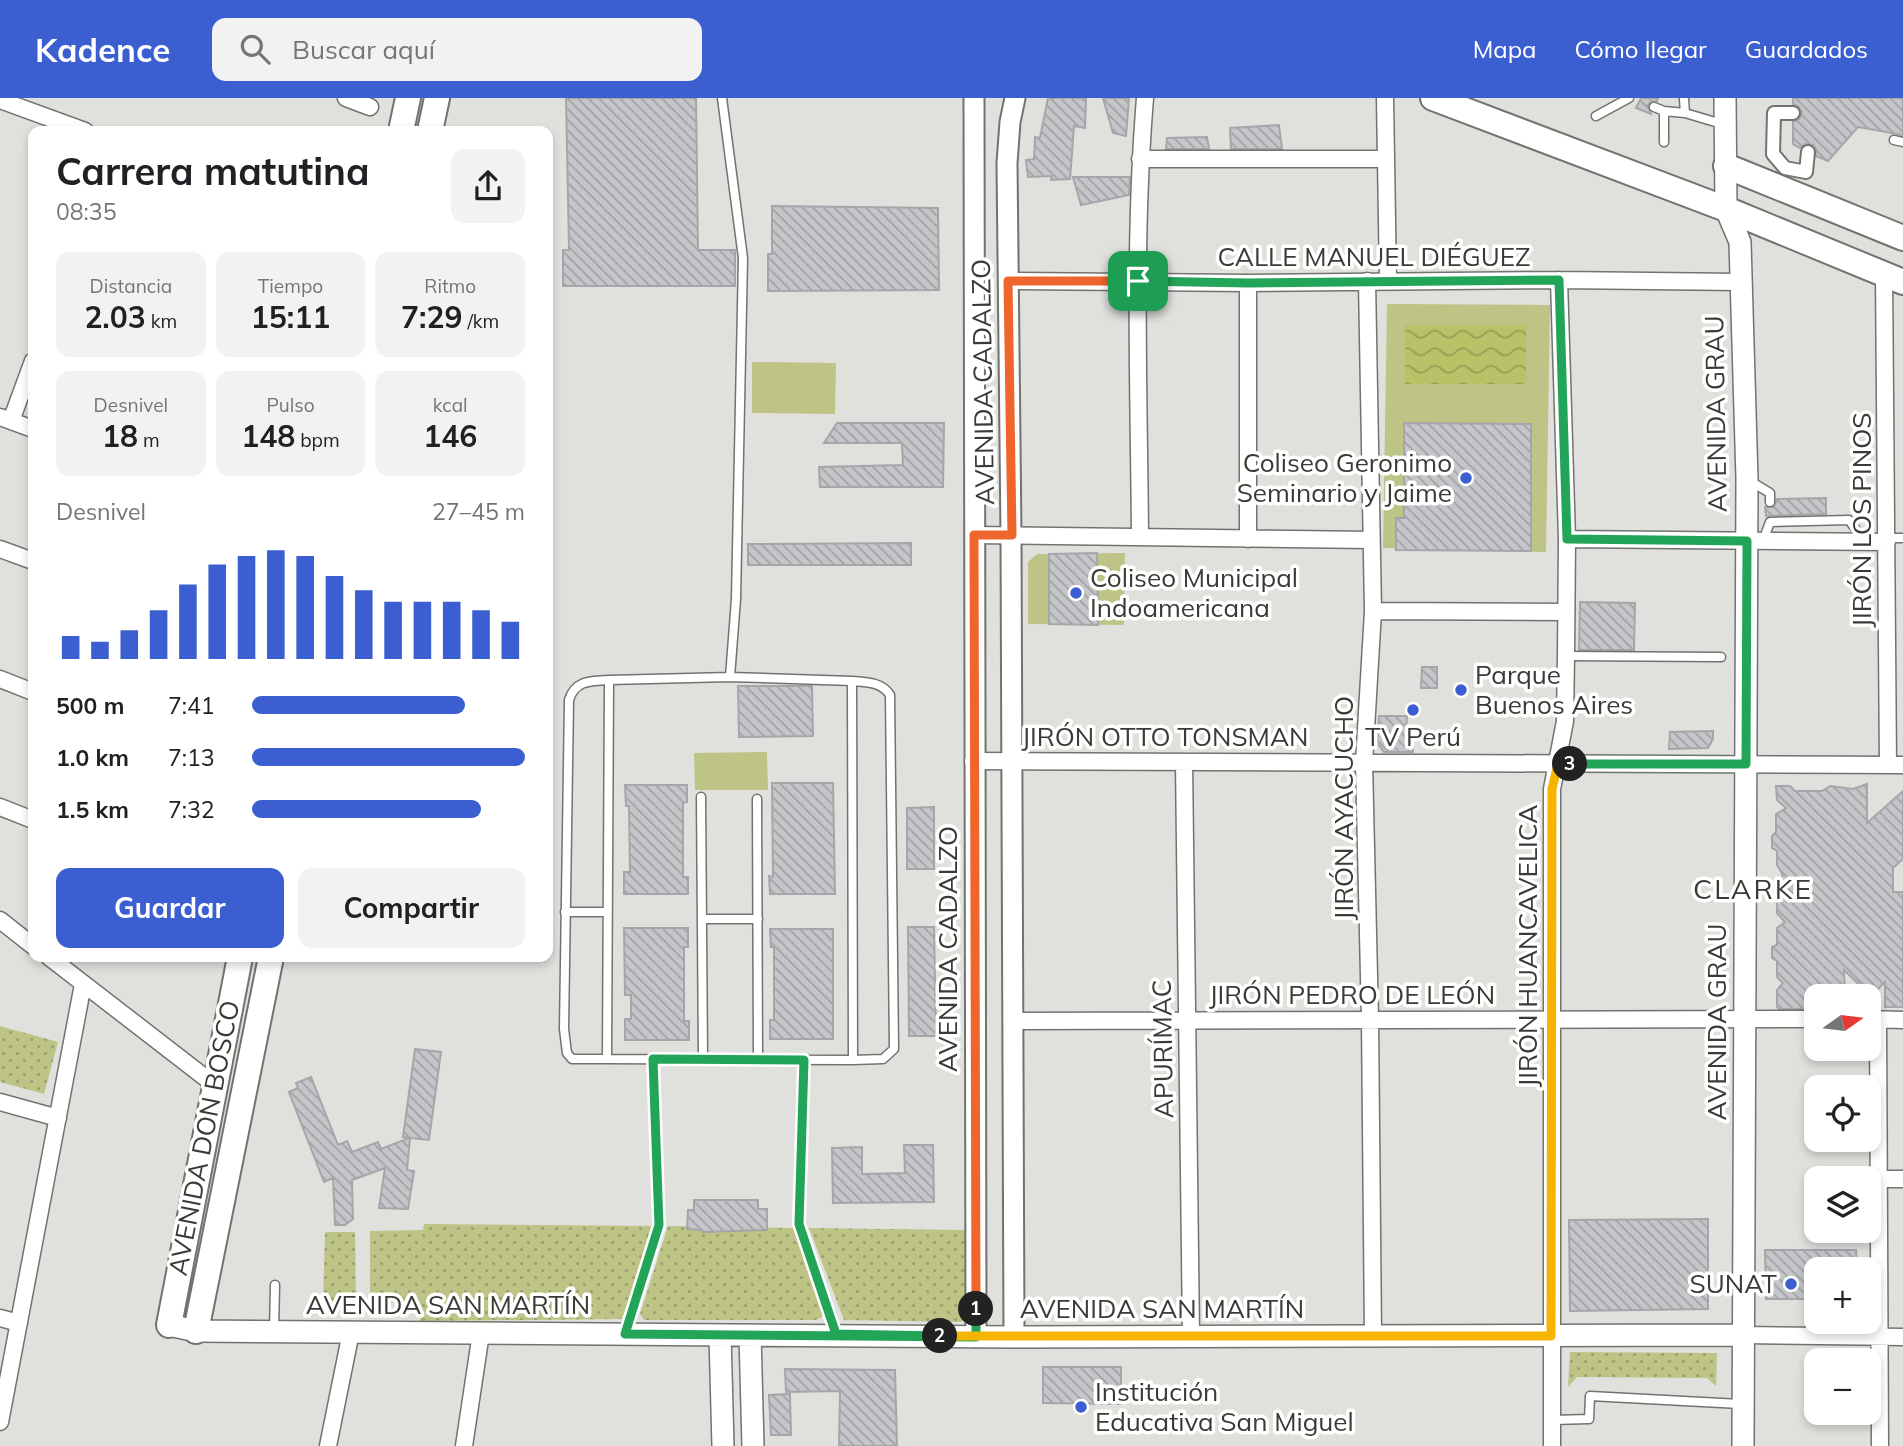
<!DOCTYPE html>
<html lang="es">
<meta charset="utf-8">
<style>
body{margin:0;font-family:Mulish,sans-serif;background:#f2f2f2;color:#202124;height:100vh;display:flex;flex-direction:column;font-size:26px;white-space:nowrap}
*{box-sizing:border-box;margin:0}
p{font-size:23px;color:#757577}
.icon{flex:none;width:38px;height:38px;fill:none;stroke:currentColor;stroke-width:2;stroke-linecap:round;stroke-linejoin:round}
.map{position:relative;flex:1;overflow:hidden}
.sheet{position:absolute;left:28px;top:28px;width:525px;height:836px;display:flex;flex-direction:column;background:#fff;border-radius:14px;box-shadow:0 4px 10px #0003}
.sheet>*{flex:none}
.needle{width:46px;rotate:76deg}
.tools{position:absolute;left:1804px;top:886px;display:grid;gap:14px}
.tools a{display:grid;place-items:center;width:77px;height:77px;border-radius:14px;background:#fff;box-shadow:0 4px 10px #0003;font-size:35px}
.pin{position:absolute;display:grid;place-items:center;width:60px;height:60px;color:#fff;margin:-30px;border-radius:14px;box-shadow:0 4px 10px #0006}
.km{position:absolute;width:35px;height:35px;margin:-18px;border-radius:50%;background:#222;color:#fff;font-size:19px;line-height:35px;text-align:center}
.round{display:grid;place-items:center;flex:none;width:74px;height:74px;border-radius:14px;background:#f2f2f2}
.summary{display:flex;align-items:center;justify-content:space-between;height:119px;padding:0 28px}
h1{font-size:38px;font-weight:700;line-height:52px}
.stats{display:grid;grid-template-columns:repeat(3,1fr);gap:10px;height:119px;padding:7px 28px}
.stats div{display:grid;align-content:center;border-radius:14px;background:#f2f2f2;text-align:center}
.stats b{font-size:30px;font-weight:700}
.stats small{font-size:19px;font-weight:400}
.stats p{font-size:19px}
.chart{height:196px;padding:14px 28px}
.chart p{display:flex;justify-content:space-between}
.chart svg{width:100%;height:126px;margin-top:7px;stroke:#3b5fd0;stroke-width:6}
.button{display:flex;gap:14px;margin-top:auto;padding:14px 28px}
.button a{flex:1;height:80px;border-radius:14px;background:#3b5fd0;color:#fff;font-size:28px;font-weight:700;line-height:80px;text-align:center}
.button a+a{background:#f2f2f2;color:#202124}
ul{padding:0 28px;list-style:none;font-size:23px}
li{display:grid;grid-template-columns:112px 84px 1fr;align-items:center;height:52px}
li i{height:18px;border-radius:9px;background:#3b5fd0}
header{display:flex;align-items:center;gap:42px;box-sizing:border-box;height:98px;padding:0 35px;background:#3b5fd0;color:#fff}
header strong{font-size:33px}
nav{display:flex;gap:38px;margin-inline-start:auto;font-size:24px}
.search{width:490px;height:63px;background:#f2f2f2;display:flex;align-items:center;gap:18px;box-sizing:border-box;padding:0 24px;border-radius:14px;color:#757577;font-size:26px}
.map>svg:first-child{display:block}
</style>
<header>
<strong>Kadence</strong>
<div class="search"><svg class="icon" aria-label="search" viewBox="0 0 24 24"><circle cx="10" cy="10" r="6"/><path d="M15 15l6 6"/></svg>Buscar aquí</div>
<nav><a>Mapa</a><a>Cómo llegar</a><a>Guardados</a></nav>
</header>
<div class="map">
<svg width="1903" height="1348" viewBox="0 0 1903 1348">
<defs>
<pattern id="park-dots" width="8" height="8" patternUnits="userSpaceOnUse" patternTransform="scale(1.75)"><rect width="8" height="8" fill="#bdc486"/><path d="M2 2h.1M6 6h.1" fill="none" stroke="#9ba06f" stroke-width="1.8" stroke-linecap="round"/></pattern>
<pattern id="water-waves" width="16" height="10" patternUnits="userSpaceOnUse" patternTransform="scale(1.75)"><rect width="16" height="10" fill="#bac267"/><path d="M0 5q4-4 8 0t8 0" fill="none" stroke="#989f56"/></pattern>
<pattern id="building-back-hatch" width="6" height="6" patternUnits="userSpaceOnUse" patternTransform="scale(1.75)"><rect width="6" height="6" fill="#c5c6c9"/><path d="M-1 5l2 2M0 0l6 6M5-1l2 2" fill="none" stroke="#a1a2a4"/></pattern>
</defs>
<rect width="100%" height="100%" fill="#e0e1dd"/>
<path fill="#bdc486" d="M1387 206 1550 207 1546 454 1383 450Z
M752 264 836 265 835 316 752 315Z
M1125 455 1124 527 1028 526V464L1037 456Z
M767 654 768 692H695L694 655Z"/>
<path fill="url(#park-dots)" d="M0 928 58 944 44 996 0 984Z
M424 1126 654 1128 622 1221 420 1223V1205L370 1204V1133L423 1132Z
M668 1128 794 1130 824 1218 816 1222H644L640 1216Z
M809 1130 966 1132 971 1216 961 1224 844 1222Z
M325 1134H355L356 1205H323Z
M1570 1254 1717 1255 1716 1288 1707 1280 1577 1279 1568 1289Z"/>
<path fill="url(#water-waves)" d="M1405 227H1526V286H1405Z"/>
<path fill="url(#building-back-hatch)" stroke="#a5a6a9" stroke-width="2" d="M566 0H696L698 152H735V188H563V152H569Z
M1048 0H1086L1085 30 1074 28 1070 81 1051 82 1052 78 1028 79 1026 62 1034 61 1035 39 1040 40Z
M1103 0H1129L1126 38 1113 35Z
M1641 0H1658L1657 3 1651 4 1648 7 1651 16 1636 10Z
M1793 0H1903V37L1858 29 1828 63 1816 58V51L1813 47 1805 46 1800 50 1793 46V24L1800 20 1802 14 1798 8 1793 6Z
M1279 27 1282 51H1231L1230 30Z
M1207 39 1209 51H1166L1167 40Z
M1073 79H1130L1129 97 1081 107Z
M772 108 938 110 939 192 768 193V156H772Z
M837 325H944L943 389H820L819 369 903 367 902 345H824Z
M1404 325 1531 326V453L1396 452V420H1404Z
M1826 400V416L1766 418 1765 409H1774L1777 401Z
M911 445V467H748V446Z
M1097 455 1098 527 1049 526V456Z
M1580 504 1635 505 1634 552H1579Z
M1422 569H1437V590H1421Z
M738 588H812L813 638 739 639Z
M1379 618H1407L1406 634 1412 635 1413 654H1384L1377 645Z
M1713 633V641L1708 650 1669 651 1670 634Z
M772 685H833L835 796H770L769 778 773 779Z
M1867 686V725L1903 693V761L1893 770V794H1903V909H1885V884L1871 898 1844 872 1845 898H1816V911H1779L1777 909V892L1783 885 1777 879V863L1772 860V849L1777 847V830L1785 824 1777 815V785L1783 777 1777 767V753L1772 750V738L1776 734V716L1786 710 1777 702 1776 688H1790L1795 693H1822L1830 688 1853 691Z
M625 687H687V704L683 705V779H688V796H624V774H630L629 708H626Z
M934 709V771H907V710Z
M908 829H934L936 938H909Z
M624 830H688V849H684V923H689V942H625V921H631V897H625Z
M770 831H833V941H770V922H774V849H771Z
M415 951 441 954 429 1042 410 1040 407 1072 414 1073 408 1111 379 1110 385 1070 352 1082 353 1121 345 1127H335L333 1080 324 1084 289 994 298 990 296 985 311 979 338 1047 347 1043 352 1054 378 1044 381 1051 409 1040 403 1039Z
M904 1047H933L934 1104 833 1105 832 1050 862 1049V1076L905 1075Z
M694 1102H758V1111H767V1132L703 1134 702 1132 687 1131 688 1112H694Z
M1708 1121V1211L1570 1213 1569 1122Z
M1765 1152H1856L1857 1171H1816V1201H1766Z
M1043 1269H1121V1306L1043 1305Z
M785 1271 895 1272 897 1348H839L840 1293 786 1294Z
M790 1296 791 1337H771L769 1297Z"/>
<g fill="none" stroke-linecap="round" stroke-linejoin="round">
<g stroke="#72726f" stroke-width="11">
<path id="service" d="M722 0 743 160 736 501 730 579
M1684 1 1685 15 1722 26
M1654 9 1664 13V44
M1664 13 1685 15
M1596 18 1629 0
M1894 42 1903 44
M1750 383 1770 395V404
M1887 440H1903
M1763 443 1770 424 1849 422 1865 444
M1566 558 1721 559
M852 583 853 962 607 961 609 582 730 579 852 583C866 584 882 584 890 597L894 951 883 961 853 962
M701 699 703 961
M757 701 758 962
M565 814H608
M702 821H758
M607 961H572L567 955 564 931 569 602C575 582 591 583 609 582
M804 962 799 1126 836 1236
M626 1233 659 1127 653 961
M274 1234 275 1187
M1552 1322 1589 1321 1590 1298 1740 1306"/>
</g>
<g stroke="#72726f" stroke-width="16">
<path id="pedestrian" d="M1793 15H1774L1773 56 1785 70 1806 74 1808 54"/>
</g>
<g stroke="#72726f" stroke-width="19">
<path id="minor" d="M346 0 370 9
M1385 0 1388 183
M0 2 85 33
M1140 61H1386
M1884 177 1888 667
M1008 183 1248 185 1559 182 1741 184
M1367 183 1373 513 1364 665 1370 921 1373 1238
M1248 185V441
M0 319 33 331
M11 323 33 263
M974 437 1371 442
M1140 439C1139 293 1133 146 1145 0
M1567 441 1887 444
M0 451 33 463
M1373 513 1566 514
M0 581 33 594
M973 663 1903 667
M1184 664 1191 1238
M0 709 33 722
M0 822 33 848
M49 859 216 988
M1869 921 1903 922
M1878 921 1880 1348
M1013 923 1816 921
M0 1004 58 1020
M1879 1081H1903
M0 1220 19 1225
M1743 1237 1903 1239
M0 1324 83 886
M328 1348 351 1234
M464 1348 481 1235
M1552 1348V691L1565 623 1566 558 1567 441 1559 182"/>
</g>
<g stroke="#72726f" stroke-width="23">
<path id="tertiary" d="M974 0 976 1239
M1014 1239 1011 437 1007 65 1010 24 1015 0"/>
</g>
<g stroke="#72726f" stroke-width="24">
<path id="secondary" d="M1725 0 1726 111 1740 144 1747 381 1743 1348
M169 1227 196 1233 1014 1239 1743 1237
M720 1237 723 1348
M750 1237 753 1348"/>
</g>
<g stroke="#72726f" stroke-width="28">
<path id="primary" d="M1433 0 1726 111 1903 184
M401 33 408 0
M430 33 437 0
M1726 68 1903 140
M169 1227 240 859
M196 1233 271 859"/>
</g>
<use href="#service" stroke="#fff" stroke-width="8"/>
<use href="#pedestrian" stroke="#fff" stroke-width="12"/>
<use href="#minor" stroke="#fff" stroke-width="16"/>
<use href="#tertiary" stroke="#fff" stroke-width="19"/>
<use href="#secondary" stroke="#fff" stroke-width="21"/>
<use href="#primary" stroke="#fff" stroke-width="24"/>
</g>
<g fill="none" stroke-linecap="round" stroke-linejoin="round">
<g stroke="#fff" stroke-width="14">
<path id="split-1" d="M976 1211 974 437H1012L1008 183H1138"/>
</g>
<g stroke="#fff" stroke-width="14">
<path id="split-2" d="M940 1238 836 1236 799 1126 804 962 653 961 659 1127 625 1236 976 1239V1211"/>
</g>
<g stroke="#fff" stroke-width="14">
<path id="split-3" d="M940 1238H1551L1552 691 1558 666H1570"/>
</g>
<g stroke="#fff" stroke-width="14">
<path id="split-4" d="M1138 183 1248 185 1559 182 1567 441 1747 443 1746 666H1570"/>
</g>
<use href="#split-1" stroke="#f0652b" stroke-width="9"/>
<use href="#split-2" stroke="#22a559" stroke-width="9"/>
<use href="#split-3" stroke="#f5b400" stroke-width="9"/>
<use href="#split-4" stroke="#22a559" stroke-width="9"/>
</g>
<g fill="#3b5fd0" stroke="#fffffe" stroke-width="2.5">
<circle cx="1466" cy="380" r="7"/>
<circle cx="1076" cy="495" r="7"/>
<circle cx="1461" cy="592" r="7"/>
<circle cx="1413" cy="612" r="7"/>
<circle cx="1791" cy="1186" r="7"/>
<circle cx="1081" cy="1309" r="7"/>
</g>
<g text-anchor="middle" stroke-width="7" stroke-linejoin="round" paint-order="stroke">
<g font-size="26" fill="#3a3b39" stroke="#fffffe">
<text x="1374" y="168">CALLE MANUEL DIÉGUEZ</text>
<text transform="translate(983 284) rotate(-91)" y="9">AVENIDA CADALZO</text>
<text transform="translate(1716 316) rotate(-91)" y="9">AVENIDA GRAU</text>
<text transform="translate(1862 422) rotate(-90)" y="9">JIRÓN LOS PINOS</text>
<text x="1165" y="648">JIRÓN OTTO TONSMAN</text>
<text transform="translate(1344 710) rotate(-90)" y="9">JIRÓN AYACUCHO</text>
<text transform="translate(1528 848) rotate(-90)" y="9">JIRÓN HUANCAVELICA</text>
<text transform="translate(948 851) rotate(-90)" y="9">AVENIDA CADALZO</text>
<text x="1352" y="906">JIRÓN PEDRO DE LEÓN</text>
<text transform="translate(1717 924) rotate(-90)" y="9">AVENIDA GRAU</text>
<text transform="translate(1163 951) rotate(-91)" y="9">APURÍMAC</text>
<text transform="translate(204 1040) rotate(-79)" y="9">AVENIDA DON BOSCO</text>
<text x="448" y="1216">AVENIDA SAN MARTÍN</text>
<text x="1162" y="1220">AVENIDA SAN MARTÍN</text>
</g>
<g font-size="26" fill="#3a3b39" stroke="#fffffe" text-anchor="start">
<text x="1452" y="374" text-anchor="end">Coliseo Geronimo<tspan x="1452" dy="30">Seminario y Jaime</tspan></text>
<text x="1090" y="489">Coliseo Municipal<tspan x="1090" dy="30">Indoamericana</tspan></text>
<text x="1475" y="586">Parque<tspan x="1475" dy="30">Buenos Aires</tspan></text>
<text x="1413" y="648" text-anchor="middle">TV Perú</text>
<text x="1777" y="1195" text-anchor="end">SUNAT</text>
<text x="1095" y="1303">Institución<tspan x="1095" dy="30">Educativa San Miguel</tspan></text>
</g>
<g font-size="28" letter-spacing="2" fill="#3a3b39" stroke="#fffffe">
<text x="1753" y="801">CLARKE</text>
</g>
</g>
</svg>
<div class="tools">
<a><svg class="needle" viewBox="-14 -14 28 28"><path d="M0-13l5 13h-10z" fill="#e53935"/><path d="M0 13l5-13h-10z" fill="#757577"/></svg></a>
<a><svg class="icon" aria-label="locate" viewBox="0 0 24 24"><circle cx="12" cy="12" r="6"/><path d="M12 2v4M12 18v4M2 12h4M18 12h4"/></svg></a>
<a><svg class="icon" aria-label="layers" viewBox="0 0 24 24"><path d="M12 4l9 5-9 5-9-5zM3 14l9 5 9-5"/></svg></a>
<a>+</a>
<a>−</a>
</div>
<div class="pin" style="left:1138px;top:183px;background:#1e9e55"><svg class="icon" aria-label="arrive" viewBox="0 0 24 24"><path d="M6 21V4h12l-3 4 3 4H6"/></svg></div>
<b class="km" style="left:976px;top:1211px">1</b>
<b class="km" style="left:940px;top:1238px">2</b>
<b class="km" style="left:1570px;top:666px">3</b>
<section class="sheet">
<div class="summary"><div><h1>Carrera matutina</h1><p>08:35</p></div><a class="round"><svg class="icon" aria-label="share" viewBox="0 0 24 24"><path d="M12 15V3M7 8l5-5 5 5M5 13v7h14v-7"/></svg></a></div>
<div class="stats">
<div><p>Distancia</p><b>2.03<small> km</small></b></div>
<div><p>Tiempo</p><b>15:11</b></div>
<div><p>Ritmo</p><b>7:29<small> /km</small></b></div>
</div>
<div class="stats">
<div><p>Desnivel</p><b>18<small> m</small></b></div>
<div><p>Pulso</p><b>148<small> bpm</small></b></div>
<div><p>kcal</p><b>146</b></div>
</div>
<div class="chart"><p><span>Desnivel</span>27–45 m</p>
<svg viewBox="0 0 160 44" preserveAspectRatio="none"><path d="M5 44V36M15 44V38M25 44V34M35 44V27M45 44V18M55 44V11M65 44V8M75 44V6M85 44V8M95 44V15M105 44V20M115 44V24M125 44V24M135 44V24M145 44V27M155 44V31"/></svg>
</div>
<ul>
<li><b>500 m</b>7:41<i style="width:78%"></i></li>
<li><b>1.0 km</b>7:13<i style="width:100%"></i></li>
<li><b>1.5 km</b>7:32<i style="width:84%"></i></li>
</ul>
<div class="button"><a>Guardar</a><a>Compartir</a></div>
</section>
</div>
